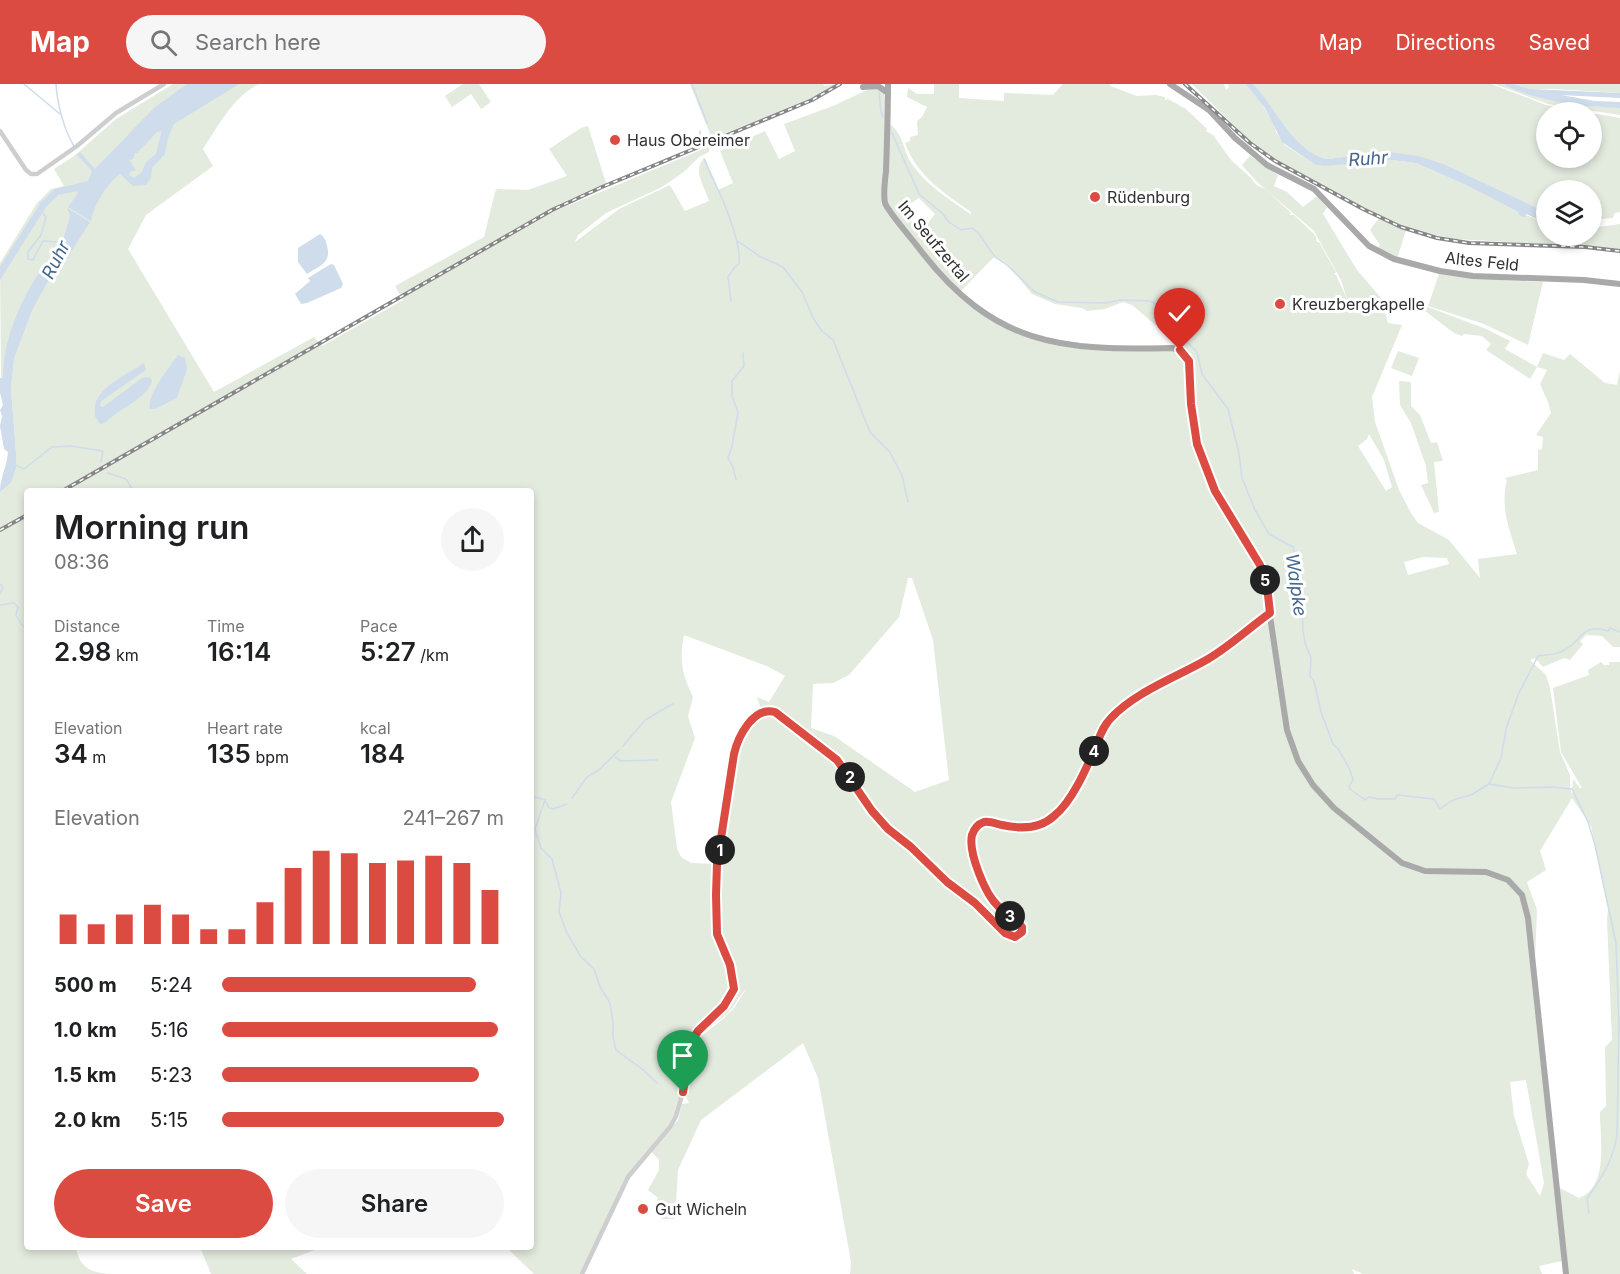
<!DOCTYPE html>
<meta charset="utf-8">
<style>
body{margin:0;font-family:Inter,sans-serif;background:#f6f6f6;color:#202124;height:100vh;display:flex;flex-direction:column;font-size:22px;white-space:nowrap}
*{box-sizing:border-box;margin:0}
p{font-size:20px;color:#757577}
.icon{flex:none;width:33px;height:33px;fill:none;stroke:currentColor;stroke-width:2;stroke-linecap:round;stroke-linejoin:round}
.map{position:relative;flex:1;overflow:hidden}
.panel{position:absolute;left:24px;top:404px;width:510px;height:762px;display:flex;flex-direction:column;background:#fff;border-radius:6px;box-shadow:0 3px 9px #0003}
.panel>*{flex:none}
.buttons{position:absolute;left:1536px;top:18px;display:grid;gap:12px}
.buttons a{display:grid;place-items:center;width:66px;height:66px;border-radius:50%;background:#fff;box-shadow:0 3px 9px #0003;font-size:30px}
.pin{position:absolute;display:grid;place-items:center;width:51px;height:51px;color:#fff;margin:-62px -26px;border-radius:50% 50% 50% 0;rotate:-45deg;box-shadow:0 0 6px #0007}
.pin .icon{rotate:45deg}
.km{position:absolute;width:30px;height:30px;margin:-15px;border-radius:50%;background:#222;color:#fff;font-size:16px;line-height:30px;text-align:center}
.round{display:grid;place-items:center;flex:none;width:63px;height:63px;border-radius:32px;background:#f6f6f6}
.overview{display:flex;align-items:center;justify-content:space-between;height:102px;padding:0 30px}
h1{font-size:33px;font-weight:600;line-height:45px}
.figures{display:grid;grid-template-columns:repeat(3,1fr);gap:9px;height:102px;padding:6px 30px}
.figures div{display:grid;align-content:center}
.figures b{font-size:26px;font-weight:600}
.figures small{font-size:16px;font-weight:400}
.figures p{font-size:16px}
.chart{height:168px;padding:12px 30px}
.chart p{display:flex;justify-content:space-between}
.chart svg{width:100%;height:108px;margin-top:6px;stroke:#db4b41;stroke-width:6}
.button{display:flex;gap:12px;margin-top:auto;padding:12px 30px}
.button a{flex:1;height:69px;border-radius:36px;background:#db4b41;color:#fff;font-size:24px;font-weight:600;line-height:69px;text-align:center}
.button a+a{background:#f6f6f6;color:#202124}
ul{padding:0 30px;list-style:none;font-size:20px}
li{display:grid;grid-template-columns:96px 72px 1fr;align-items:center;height:45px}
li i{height:15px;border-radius:8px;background:#db4b41}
header{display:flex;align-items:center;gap:36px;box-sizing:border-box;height:84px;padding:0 30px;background:#db4b41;color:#fff}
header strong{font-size:28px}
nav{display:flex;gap:33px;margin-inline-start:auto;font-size:21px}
.search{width:420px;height:54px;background:#f6f6f6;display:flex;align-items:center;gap:15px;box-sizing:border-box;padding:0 21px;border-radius:33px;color:#757577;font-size:22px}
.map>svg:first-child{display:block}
</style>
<header>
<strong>Map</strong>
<div class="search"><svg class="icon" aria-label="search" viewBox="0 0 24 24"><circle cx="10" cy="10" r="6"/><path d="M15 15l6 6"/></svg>Search here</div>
<nav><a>Map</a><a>Directions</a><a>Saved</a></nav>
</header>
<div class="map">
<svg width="1620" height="1190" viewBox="0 0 1620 1190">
<rect width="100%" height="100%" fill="#fff"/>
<path fill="#e3eade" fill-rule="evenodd" d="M173 0H259C233 13 219 41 203 65L213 82 146 131 128 165 214 308 314 253 322 262 403 216 395 202 484 153 495 108 497 105 528 106 567 92 549 65 581 44 588 42 606 99 559 120 560 125 710 62 709 68 699 73 685 87 662 103 606 129 578 151 575 158 619 125 670 101 685 127 709 117C705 103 691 85 705 74L718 106 733 99 720 67 765 47 779 75 795 67 784 40 833 22 867 6 877 4 884 9 890 51V40C903 50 903 64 910 77 924 100 948 114 970 130L971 128C943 108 917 92 905 59L910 57V53L918 51 917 37 922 33 927 23 907 13 908 4 917 10H934V0H959V14L1004 17V9L1053 11 1063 0H1110V2L1137 12 1155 11 1165 13V16L1168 15 1186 25 1207 45 1206 47 1213 51 1231 76 1251 94 1256 101 1265 105 1291 129 1290 131H1294L1315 151 1317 158H1319L1336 188 1334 190 1336 191 1347 215 1341 196 1314 147 1257 98 1242 81 1250 72 1278 91 1274 102 1287 108 1303 123 1317 112 1327 123 1323 130 1357 186 1387 221 1384 225 1388 239 1402 241 1372 313 1375 338 1399 406 1411 429 1418 439 1449 456 1480 494 1478 475 1517 470C1509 444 1500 423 1507 396L1505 394 1538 386V366L1542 365 1543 353 1536 351 1551 329 1548 318 1540 300 1547 286 1537 283 1530 295 1486 266 1491 260 1482 252 1464 250 1462 252 1454 249 1412 217 1486 245 1510 257 1505 265 1537 283 1543 269 1564 276 1570 270 1605 299 1617 301 1620 287V563H1613L1602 552 1586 551 1580 557 1583 560 1570 576 1564 574 1543 583 1535 574 1530 576 1546 591 1550 604 1560 668 1570 691V704L1572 711 1573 695 1580 704H1582L1561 668 1553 604 1589 591 1588 586 1601 578 1604 581H1609V578H1620V1190H1566L1562 1177 1539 1182 1542 1190H1363L1352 1185 1354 1190H850L851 1178 818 994 803 959 701 1036 678 1086 675 1135H662L653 1126 658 1114 648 1106 659 1086V1076L650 1066 678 1036 682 1020 689 1019 684 1009 691 977 698 955 724 934 734 924 746 905C739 912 735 921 729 928 714 943 696 948 690 969V965L680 1020 668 1042 628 1090 580 1190H534L506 1163 531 1162V406H27V1162L76 1163C79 1184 91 1189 112 1190H0V408L11 399 16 385V368L11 305 14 275 32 227 51 192 63 181 89 138 68 126 70 132 63 155 58 157C54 171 44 182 36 193 18 221 2 261 3 295H1L0 179 37 119 51 105 64 102 54 85 74 72 116 35ZM919 114 935 130 922 147 902 128 908 121ZM994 173 1007 180 1032 210 1055 220 1082 224 1087 227 1105 225 1123 218 1132 221 1179 261C1099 263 1024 266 961 207ZM1369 350 1384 376 1392 403 1386 407 1358 362 1367 355ZM1423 473 1447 474 1449 480 1408 491 1404 478ZM908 494H912L933 556 949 696 915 708 834 652 811 644 813 600 833 599 849 591 899 533ZM684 551 767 582 785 592 769 618 757 613 761 626 748 640 732 668 725 729 715 780 691 779 681 773 677 764 671 718 695 654 688 632 693 613C682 590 679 576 684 551ZM1572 714 1591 742 1608 825 1607 835 1612 956 1605 963 1606 1022 1600 1028C1600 1055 1609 1103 1579 1114L1558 1103 1535 875 1537 826 1527 798 1546 786 1540 767ZM1526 996 1544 1099 1540 1112 1526 1090 1529 1080 1514 1032 1510 998Z
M463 0H479L491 18 481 25 471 10 452 23 445 12Z
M690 0H823L824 2 837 0 818 11 712 55Z
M1192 0H1224L1226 6 1229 3 1228 0H1246L1257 11 1273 39 1276 48 1285 61 1314 80 1360 79 1392 76 1416 79 1468 102 1518 128 1546 139V152H1592V144L1620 140V166L1598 163 1456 155 1425 149 1401 141 1363 123 1272 74 1250 57Z
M1253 0H1491L1546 21 1620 34V128L1615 129 1613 134 1592 136V106H1546V128L1446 81 1388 68 1327 75C1291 67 1276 23 1253 0ZM1546 28H1592V74H1546Z
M1495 0H1503L1518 6 1552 15 1554 5H1530L1513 0H1620V9L1554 5 1552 15 1592 22 1620 24V31L1548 20Z
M1379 134 1406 146 1397 175 1378 165 1380 161 1370 146Z
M1440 187 1502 196 1543 198 1528 261 1484 240 1428 222Z
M1398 267 1419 274 1412 292 1391 284Z
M1399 297 1411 298V322L1420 331 1431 359 1437 358 1443 377 1434 378 1439 428 1434 429 1421 401 1428 399 1426 382 1411 339 1400 321Z
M200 1163H322L291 1175 307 1190H211Z"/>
<path fill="#cedceb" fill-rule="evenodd" d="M187 0H239L174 40 168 54 165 70 152 84 151 94 146 101 133 102 120 90C107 100 94 120 91 137L68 123 78 109 77 107 58 111 46 123 0 196V183L41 118 55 105 88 97 92 87 77 71 80 68 95 85 154 24ZM157 48 161 47V50L156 70 146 78 142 88 134 94 129 91 130 88 136 86 129 76 133 75 135 69H137Z
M1246 0H1253C1276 23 1292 67 1327 75L1388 68 1419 72 1446 81 1546 128V139L1526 130 1525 133 1520 132 1518 128 1468 102 1416 79 1392 76 1324 82 1314 80 1282 58 1265 24Z
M1503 0H1513L1530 5 1620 9V14L1561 11 1595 17 1620 18V24C1582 22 1538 18 1503 0Z
M67 124 90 138 63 181 51 192 32 227 14 275 11 305 16 368V385L11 399 0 408C0 393 7 383 8 368L4 365 0 342 2 332 0 326 3 321 0 309V294H3C2 261 18 221 36 193 44 181 54 171 58 157L63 155 70 132Z
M320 150C324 153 326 156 327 162 332 179 319 182 307 190L298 178V164Z
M331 180 334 181 343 200 341 204 307 219 301 220 295 210 310 197 308 194Z
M178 271 185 274 187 285 177 314 155 325H150C147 310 170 283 178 271Z
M144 279 146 286 101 317 100 322 103 323 142 294 149 293 152 296C149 314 118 325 106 338L101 340C95 335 94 331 95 323 98 302 127 291 144 279Z"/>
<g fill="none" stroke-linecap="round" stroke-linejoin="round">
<path stroke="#cedceb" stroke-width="1.5" d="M24 0 60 30
M56 0C57 19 64 46 74 62
M692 0 707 39
M879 8 881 28 883 33
M892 49 919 110 942 129 949 138 961 146 972 144 979 150 995 173 1007 181 1035 208 1058 218 1106 219 1120 216 1150 217 1168 227 1188 259 1197 268 1202 290 1228 325 1239 369 1242 394 1255 426 1269 450 1293 463 1302 525 1303 546 1305 559 1311 574 1310 592 1314 597 1321 628 1333 660 1339 666 1350 686 1353 696 1349 702 1350 705 1365 716 1369 713 1378 715H1395L1397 711 1434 715 1440 725 1453 716 1471 711 1489 700 1501 674 1506 645 1518 611 1538 572C1550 570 1555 572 1566 565 1583 555 1582 539 1608 547L1610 544 1620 548
M699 58 700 47
M704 75C716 102 742 152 739 180L736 182
M43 129 46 133 41 151 28 168V175L33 176 43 157 57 158
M736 156 761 173 783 183 802 208 813 234 822 247 833 256 870 348 889 367 902 391 908 418
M731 217 728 193 735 183
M15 381 24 385 52 363 71 362 103 367 101 378
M108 389 126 395 133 406
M736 396 733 383 728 374 732 362 738 329 732 312V297L744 282 743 269
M0 500 3 503 0 510
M0 521 14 519 18 523 16 531 21 540 27 545
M623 662 645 636 674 619
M615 673 621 677 657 676
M1489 700 1514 704 1552 703 1572 705 1588 738 1595 761 1616 859 1619 940 1617 1049C1615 1072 1601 1096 1587 1114L1589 1129
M531 712 545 716 535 745 541 764 552 775 561 809 559 828 567 849 581 873 594 885 600 903 610 919 613 938V953L616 966 642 985 657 999
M572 714 587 693 599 686 619 666
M546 718 549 724 553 725 567 720"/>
<path stroke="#cecece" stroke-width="4.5" d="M0 47 26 86 31 90H37L77 62 116 29 164 0
M582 1190 628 1093 670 1043 676 1032 683 1008 688 968 693 955 724 922 733 909V892L717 846 716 798 734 670C738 652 756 618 778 630L837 676 872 727 888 745 911 763 942 793 975 820 1005 849 1015 853 1022 848 1021 843C1015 833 1005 830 997 822 985 810 968 768 972 751 974 745 978 740 984 738 990 737 997 740 1002 741 1020 745 1040 745 1054 732 1072 718 1087 683 1096 662 1100 652 1103 643 1111 634 1135 608 1177 593 1208 575 1230 562 1249 544 1270 529"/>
<path stroke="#a9a9a9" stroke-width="6" d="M888 0C888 29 887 58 886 87 885 97 883 110 885 119 888 128 914 157 921 167 994 261 1059 267 1172 264 1182 267 1188 271 1189 282 1191 342 1197 375 1227 428 1239 449 1255 468 1264 492L1287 646 1298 677 1313 701 1334 724 1402 779 1425 787 1486 788 1508 796 1522 811 1528 834 1566 1190
M1170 0 1209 26 1235 54 1267 81 1314 105 1369 162 1394 175 1440 187 1473 192 1584 196 1620 200
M863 3 878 2 888 9"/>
<g stroke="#868686" stroke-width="4">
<path id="rail" d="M1185 0 1250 59 1275 77 1363 125 1401 143 1437 154 1469 159 1585 163 1620 167
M64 406 552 126 602 103 812 16 840 0
M0 446 27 431"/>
</g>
<use href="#rail" stroke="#fff" stroke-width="1.5" stroke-dasharray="4.5" stroke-linecap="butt"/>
</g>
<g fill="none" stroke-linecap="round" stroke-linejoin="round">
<g stroke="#fff" stroke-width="12">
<path id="route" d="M683 1008 691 958 698 947 724 922 734 905 730 881 717 850 716 811 717 780 734 670C738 653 753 622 775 628L837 676 872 727 888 745 911 763 947 798 975 819 1005 849 1015 853 1022 848V843C1015 833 1005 830 998 822 985 810 968 768 972 751 974 745 978 740 984 738 990 737 997 740 1002 741 1020 745 1040 745 1054 732 1072 718 1087 683 1096 662 1100 652 1103 642 1111 634 1135 608 1177 593 1208 575 1230 562 1249 544 1270 529L1267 502 1260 481 1215 407 1197 360 1191 320 1189 277 1180 266"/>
</g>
<use href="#route" stroke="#db4b41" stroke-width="8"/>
</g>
<g fill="#db4b41" stroke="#fff" stroke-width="2">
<circle cx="615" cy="56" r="6"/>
<circle cx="1095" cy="113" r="6"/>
<circle cx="1280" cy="220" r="6"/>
<circle cx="643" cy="1125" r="6"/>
</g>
<g text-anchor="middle" stroke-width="6" stroke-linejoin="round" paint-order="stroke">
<g font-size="16" fill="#313131" stroke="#fff" text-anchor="start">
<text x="627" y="62">Haus Obereimer</text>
<text x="1107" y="119">Rüdenburg</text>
<text x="1292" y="226">Kreuzbergkapelle</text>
<text x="655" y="1131">Gut Wicheln</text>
</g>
<g font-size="16" fill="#313131" stroke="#fff">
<text transform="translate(934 157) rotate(50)" y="6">Im Seufzertal</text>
<text transform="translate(1482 177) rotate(6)" y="6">Altes Feld</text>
</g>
<g font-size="18" font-style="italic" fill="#43678f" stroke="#fff">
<text transform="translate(1368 75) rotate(-4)" y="6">Ruhr</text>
<text transform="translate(56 176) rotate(-63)" y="6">Ruhr</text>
<text transform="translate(1296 501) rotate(82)" y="6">Walpke</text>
</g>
</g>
</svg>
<div class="buttons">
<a><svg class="icon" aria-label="locate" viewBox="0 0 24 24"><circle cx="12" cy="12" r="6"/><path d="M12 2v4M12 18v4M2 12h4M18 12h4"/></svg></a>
<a><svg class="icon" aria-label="layers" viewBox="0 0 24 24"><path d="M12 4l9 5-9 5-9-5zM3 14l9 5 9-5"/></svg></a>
</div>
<div class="pin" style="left:683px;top:1008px;background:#1e9e55"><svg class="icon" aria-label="arrive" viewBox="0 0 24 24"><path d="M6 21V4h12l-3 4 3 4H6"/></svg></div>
<div class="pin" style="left:1180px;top:266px;background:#d93025"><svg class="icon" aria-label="check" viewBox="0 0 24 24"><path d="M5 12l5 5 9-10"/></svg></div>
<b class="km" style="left:720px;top:766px">1</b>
<b class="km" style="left:850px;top:693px">2</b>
<b class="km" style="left:1010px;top:832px">3</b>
<b class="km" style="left:1094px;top:667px">4</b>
<b class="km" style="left:1265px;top:496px">5</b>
<section class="panel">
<div class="overview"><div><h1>Morning run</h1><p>08:36</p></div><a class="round"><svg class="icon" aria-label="share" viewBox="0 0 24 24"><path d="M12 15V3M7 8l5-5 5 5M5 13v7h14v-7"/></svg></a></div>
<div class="figures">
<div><p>Distance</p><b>2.98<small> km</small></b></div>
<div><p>Time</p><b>16:14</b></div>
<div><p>Pace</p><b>5:27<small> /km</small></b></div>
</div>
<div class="figures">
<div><p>Elevation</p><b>34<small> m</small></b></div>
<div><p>Heart rate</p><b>135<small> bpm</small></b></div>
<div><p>kcal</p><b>184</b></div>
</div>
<div class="chart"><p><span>Elevation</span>241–267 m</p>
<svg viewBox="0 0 160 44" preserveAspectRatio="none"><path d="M5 44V32M15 44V36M25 44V32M35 44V28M45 44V32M55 44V38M65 44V38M75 44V27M85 44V13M95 44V6M105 44V7M115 44V11M125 44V10M135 44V8M145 44V11M155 44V22"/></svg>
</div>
<ul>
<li><b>500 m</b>5:24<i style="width:90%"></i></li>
<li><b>1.0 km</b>5:16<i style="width:98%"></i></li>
<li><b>1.5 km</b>5:23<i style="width:91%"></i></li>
<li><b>2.0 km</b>5:15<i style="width:100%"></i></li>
</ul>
<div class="button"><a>Save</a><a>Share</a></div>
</section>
</div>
